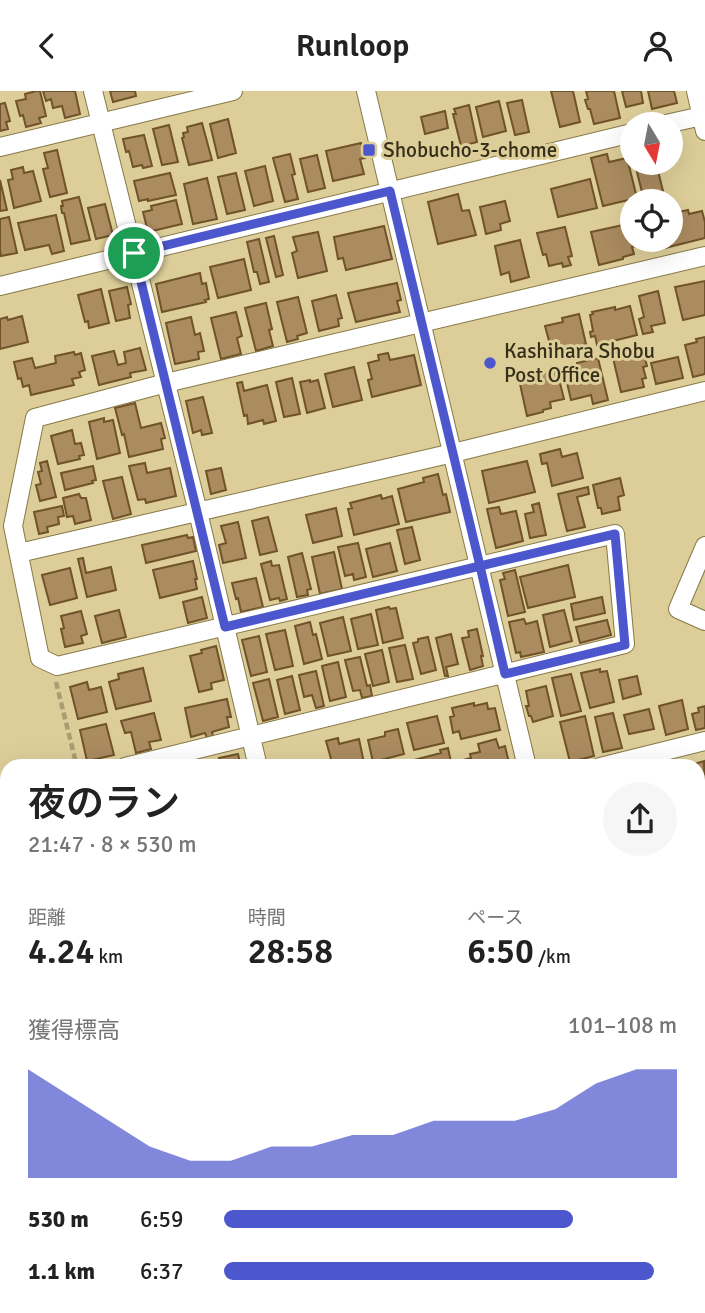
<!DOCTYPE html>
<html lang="ja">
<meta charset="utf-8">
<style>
body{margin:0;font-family:Signika,"Noto Sans JP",sans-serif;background:#f6f6f6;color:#222;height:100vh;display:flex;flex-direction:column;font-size:26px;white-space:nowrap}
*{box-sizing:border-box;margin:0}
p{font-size:23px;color:#767676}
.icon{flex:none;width:38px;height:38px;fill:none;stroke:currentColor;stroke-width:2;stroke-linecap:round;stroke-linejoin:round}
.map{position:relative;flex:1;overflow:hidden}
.details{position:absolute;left:0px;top:668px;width:705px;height:555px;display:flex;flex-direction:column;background:#fff;border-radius:21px 21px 0 0;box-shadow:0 7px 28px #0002}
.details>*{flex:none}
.needle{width:46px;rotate:170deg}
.controls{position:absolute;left:620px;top:21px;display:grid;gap:14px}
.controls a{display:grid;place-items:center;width:63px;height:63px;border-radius:50%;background:#fff;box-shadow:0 7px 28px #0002;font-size:35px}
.pin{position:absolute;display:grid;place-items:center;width:60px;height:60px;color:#fff;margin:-30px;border:4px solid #fff;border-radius:50%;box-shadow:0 2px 7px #0007}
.round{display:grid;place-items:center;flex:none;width:74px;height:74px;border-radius:37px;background:#f6f6f6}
.head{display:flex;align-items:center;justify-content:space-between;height:119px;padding:0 28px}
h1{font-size:38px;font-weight:600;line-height:52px}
.figures{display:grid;grid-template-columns:repeat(3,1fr);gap:10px;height:119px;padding:7px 28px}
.figures div{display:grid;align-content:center}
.figures b{font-size:35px;font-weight:600}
.figures small{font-size:19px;font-weight:400}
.figures p{font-size:19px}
.chart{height:196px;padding:14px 28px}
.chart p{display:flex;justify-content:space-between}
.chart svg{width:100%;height:126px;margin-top:7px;fill:#4d57cd;opacity:.7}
ul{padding:0 28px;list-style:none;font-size:23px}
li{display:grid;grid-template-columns:112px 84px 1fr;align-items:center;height:52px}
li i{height:18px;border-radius:9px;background:#4d57cd}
header{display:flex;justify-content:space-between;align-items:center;height:91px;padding:0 28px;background:#fff;font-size:32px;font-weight:600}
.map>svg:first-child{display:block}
</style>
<header><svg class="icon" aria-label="back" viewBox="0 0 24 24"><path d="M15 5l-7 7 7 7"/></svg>Runloop<svg class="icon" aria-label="person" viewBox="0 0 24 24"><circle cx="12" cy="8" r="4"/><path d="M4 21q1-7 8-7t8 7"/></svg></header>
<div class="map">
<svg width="705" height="1222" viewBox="0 0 705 1222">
<rect width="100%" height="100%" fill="#ddce99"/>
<path fill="#ab8b60" stroke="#705328" stroke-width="2" d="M36 0H40L46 25 39 27 41 32 26 36 23 24 20 25 16 10 26 8 25 3Z
M43 0H75L80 23 65 27 62 15 53 17 51 8 46 10Z
M110 0H135L136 5 113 11Z
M551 0H573L580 31 560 36Z
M586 0H614L620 27 594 33 590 18H588L585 9 588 8Z
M622 0H641L643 12 626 16Z
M648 0H674L677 12 652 18Z
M522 9 529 41 515 44 507 12Z
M499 10 506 40 483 46 476 16Z
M5 12 10 30 6 31 8 38 0 40V13Z
M469 14 477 51 461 55 453 23H456L454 18Z
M445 20 448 37 425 43 421 26Z
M228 28 236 62 218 67 210 33Z
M202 32 212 69 189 74 182 47 184 46 183 42 188 41 187 36Z
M169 34 178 71 162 74 153 38Z
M144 44 152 75 143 77 142 74 133 76 129 60 126 61 123 48Z
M361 52 365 67 360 68 364 83 333 90 326 60Z
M57 59 67 102 50 106 43 78 48 77 44 62Z
M290 63 295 83 292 84 298 108 285 111 273 67Z
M607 63 609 71 627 67 637 107 603 115 591 67Z
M317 64 325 97 308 101 300 68Z
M656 72 663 100 643 105 636 77Z
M265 75 273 110 254 115 245 80Z
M23 76 24 82 33 80 41 110 14 117 8 89 13 88 11 79Z
M170 82 176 104 148 110V108L139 110 134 90Z
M236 82 245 119 227 123 218 86Z
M207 87 217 128 193 133 184 93Z
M590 88 597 117 558 126 551 98Z
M0 89 7 119 0 120Z
M458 103 462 120 469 119 476 144 438 153 428 111Z
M79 106 90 149 71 153 64 122H62L61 115H63L62 110Z
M176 109 182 133 148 141 143 121 152 119 151 115Z
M505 110 510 130 500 133 501 139 486 143 480 116Z
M105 113 113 144 96 148 88 117Z
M688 119 689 123 702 120 705 131V147L661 158 658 149H670V123Z
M56 124 64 160 52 163 49 154 25 159 18 132Z
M9 126 17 162 1 165 0 159V128Z
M632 132V149H640L641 154 632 156 634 163 623 166V168L599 174 591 141Z
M384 135 392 168 346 179 343 167 338 168 334 146Z
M565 136 572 165 568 166 571 174 563 176 562 172 549 175 546 163 543 164 537 142Z
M318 141 327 180 298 187 292 162 297 160 293 146Z
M274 145 283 184 276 186 266 147Z
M259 148 269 191 260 193 257 181H254L247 151Z
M520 149 529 186 511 191 509 181 501 184 495 155Z
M244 168 251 199 218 207 210 176Z
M200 182 202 193 206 192 209 208 205 209 206 211 162 221 156 193Z
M705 190V224L683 229 675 196Z
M397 192 401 209 397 210 400 221 356 231 348 202Z
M127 196 131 213 128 214 130 227 116 230 109 200Z
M101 198 109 232 89 237 88 230 85 231 78 204Z
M658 200 665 232 651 235 653 241 643 243 639 228 644 226 639 205Z
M336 204 342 227 338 228 339 235 319 240 312 210Z
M298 206 307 242 297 245 298 248 287 251 277 211Z
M266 212 272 238 269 239 273 255 256 260 245 217Z
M630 215 637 244 597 254 595 245 591 246 590 241 593 240 590 224 593 223 592 221 615 216V219Z
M236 221 242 245 237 247 241 263 221 268 211 227Z
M579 223 586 253 552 261 545 235 563 231 562 227Z
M22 225 28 251 0 258V228L7 226 8 229Z
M191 226 195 244 200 242 204 260 198 261 199 268 175 273 166 232Z
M705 246V283L693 286 685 254 697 251 696 248Z
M140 257 146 279 130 282 131 286 99 294 92 265 114 260 118 274 126 272 124 261Z
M639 260 640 265 644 264 647 275 643 276 646 287 642 288 644 296 621 301 613 267Z
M74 261 75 264 81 262 85 279 79 281 81 286 72 288 74 294 31 304 29 294 23 296 21 287 18 288 14 271 32 267 35 277 56 272 55 265Z
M388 262 390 269 414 264 421 294 372 306 368 289 372 288 368 272 379 269 378 264Z
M678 266 683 287 656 293 651 272Z
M598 267 608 309 593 313 591 304 571 309 564 279 577 275V272Z
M354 276 362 309 333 316 325 283Z
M539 278 540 284 557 280 564 308 550 311 551 317 543 319V321L527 325 518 284Z
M292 287 300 323 284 326 276 291Z
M310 289V291L318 289 325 317 307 322 300 291Z
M242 291 244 300 267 294 276 330 264 333 263 329 248 333 247 324 244 325 237 292Z
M203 306 212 342 202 344 201 339 193 342 186 310Z
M135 312 141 337 161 332 165 347 161 348 163 358 129 366 124 343 122 344 115 317Z
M104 327V331L113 329 120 362 97 368 89 331Z
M72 339 75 353 81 352 84 364 79 365 80 368 58 373 51 345Z
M560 358 562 366 577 362 583 387 552 395 547 372 542 373 540 363Z
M47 370 56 406 40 410 36 394 41 393 38 381 42 380 40 372Z
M527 370 535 401 489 412 482 380Z
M145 372 147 382 170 377 176 405 146 412 145 408 138 409 129 375Z
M93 375 96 389 92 390 93 392 65 399 61 382Z
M221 377 226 399 211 403 206 380Z
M438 383 443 404 446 403 450 421 406 431 398 398 424 391 423 387Z
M122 386 131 423 113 428 103 390Z
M620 387 624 404 618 406 620 419 602 423 601 417H598L593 394Z
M588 396 589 403 577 406 585 436 567 440 558 403Z
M79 403 81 407H86L91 429 75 433 73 425 67 426 63 407Z
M381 404 382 408 392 405 399 433 354 444 348 418 352 417 350 412Z
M539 412 546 444 530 447 525 423 534 421 532 414Z
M62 415 64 425 58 426 59 433 47 436 48 441 39 443 34 421Z
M499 416 501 423 516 420 523 450 496 457 487 418Z
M336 417 342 445 313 452 306 424Z
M268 426 277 460 260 464 252 430Z
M238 431 246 467 223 472 219 454 226 452 221 435Z
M412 436 420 469 405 473 397 439Z
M187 444 188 447 193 446 196 460 146 472 142 454Z
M358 452 366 486 354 489 353 483 345 485 338 456Z
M390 452 397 480 373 486 366 458Z
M334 461 342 498 320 503 312 466Z
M302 462 311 498 307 499 308 504 297 506 288 466Z
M83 467 86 482 111 476 116 499 87 506 78 468Z
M193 470 197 488H195L197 498 160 507 153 479Z
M271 470 272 475 279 474 287 508 280 510 279 507 270 509 261 473Z
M568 474 575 506 528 517 520 486Z
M70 477 77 507 50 514 42 484Z
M515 479 525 521 508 525 500 489 505 488 503 482Z
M256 487 263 516 241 521 238 507 236 508 232 492Z
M202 506 207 527 188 532 183 511Z
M602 506 605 522 574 529 571 513Z
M389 516 390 518 396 517 403 547 383 552 376 519Z
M119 519 126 546 102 552 95 525Z
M564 519 572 550 550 556 543 524Z
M81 520 87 543 81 545 83 552 65 556 61 538 64 537 61 525Z
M371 523 378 554 358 558 351 528Z
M343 526 351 560 328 565 320 532Z
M524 528 526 533 537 530 544 561 521 566 520 561 516 562 509 531Z
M607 529 611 544 580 552 576 536Z
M310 531 313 544 316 543 322 568 304 573 295 535Z
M477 538 483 565H481L483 575 470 579 462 547 469 546 468 540Z
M285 539 293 575 275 579 266 543Z
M451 543 458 573 446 576 448 585H445L436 547Z
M259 545 267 581 251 585 242 549Z
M428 546 436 579 421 583 413 552 418 551V548Z
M405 554 413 588 397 591 389 557Z
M216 555 224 589 211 592 212 598 199 601 190 565 202 562 201 559Z
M382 559 389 591 373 595 365 563Z
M360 566 367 595 370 594 372 605 362 607 360 599 353 600 345 569Z
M338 571 346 606 330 610 322 575Z
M143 577 151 610 116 618 109 591 119 588 118 583Z
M600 578V581L607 580 614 611 590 617 581 582Z
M316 580 324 615 316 617 312 604 304 606 299 584Z
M571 583 581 620 561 625 552 587Z
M292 585 300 619 285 623 277 589Z
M637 585 641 603 623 608 619 589Z
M269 588 278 626 263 630 253 592Z
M87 591 89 599 101 596 107 621 78 628 70 596Z
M546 595 553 625 533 631 531 625H529L526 615H529L526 600Z
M227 608 231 626H227L229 636 212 641 213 645 207 647 205 642 191 646 185 617Z
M682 609 688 638 666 644 659 615Z
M474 612V615L487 612 488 618 495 617 500 639 461 648 459 640 453 642 450 626 454 625 452 617Z
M705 615V637L696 639 692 623 699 621 698 617Z
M649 618 654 638 629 643 624 624Z
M154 622 161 649 149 651 151 658 136 662 131 641 125 642 121 630Z
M613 622 622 657 603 661 595 626Z
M437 625 444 652 414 659 407 632Z
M585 625 594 665 570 671 560 631Z
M106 633 114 664 87 670 80 639Z
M398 638 404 663 373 671 368 649 385 645V641Z
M338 647 339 653 359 648 364 672 357 674 356 670 333 675 326 650Z
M496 648 499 657 505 655 510 676H460L459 670 471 667 470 663 480 661 478 653Z
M448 657 452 676H415L414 669 441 662 440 659Z
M238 663 241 676H221L219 667Z
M704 670 705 707 702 708 700 699H698V676H691V674Z
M705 842V877L699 878 698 844Z
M705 962V988L698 989V964Z
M705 1022V1051L698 1053V1024Z
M705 1064V1087L698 1088V1066Z
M705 1185V1212L698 1214V1187Z
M270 1216H310L286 1222H271Z
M374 1216H389L390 1222H363L362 1219Z
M407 1216H429L430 1222H409Z
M438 1216H459L461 1222H440Z
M473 1216H491L492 1219 474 1222Z
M526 1216H544L546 1222H527Z
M551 1216H569L570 1222H552Z
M577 1216H594L595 1222H578Z"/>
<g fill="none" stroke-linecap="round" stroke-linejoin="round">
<g stroke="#877948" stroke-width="20">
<path id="minor" d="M93 0 198 421 258 676
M366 0 527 676
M696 0 705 40
M666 33 702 25
M0 56 233 0
M0 195 632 42
M705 455 678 518 705 530
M19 462 453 362 705 300
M125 676 625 553 615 443 57 575 40 567 13 435 35 327 166 292 705 165
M600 676 705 650
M698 773 705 771
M698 895 705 893
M698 1003 705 1001
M698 1110 705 1109
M331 1216 332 1222
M657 1216 658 1222"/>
</g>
<path stroke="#a99d72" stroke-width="4.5" stroke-dasharray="7 3.5" stroke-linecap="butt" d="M56 591 77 676
M0 1098 7 1109
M23 1216 24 1222"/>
<use href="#minor" stroke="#fff" stroke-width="18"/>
</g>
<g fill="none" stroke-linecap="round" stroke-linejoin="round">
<g stroke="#fff" stroke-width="14">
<path id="route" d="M134 162 225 536 480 475 505 583 625 554 615 443 480 475 390 100 134 162"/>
</g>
<use href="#route" stroke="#4d57cd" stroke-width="9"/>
</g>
<g fill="#4d57cd" stroke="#ddce99" stroke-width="2.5">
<rect x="362" y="52" width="14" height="14" rx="3.5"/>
<circle cx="490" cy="272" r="7"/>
</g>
<g text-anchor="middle" stroke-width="6" stroke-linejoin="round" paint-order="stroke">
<g font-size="21" fill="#352f1a" stroke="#ddce99" text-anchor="start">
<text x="383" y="66">Shobucho-3-chome</text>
<text x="504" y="267">Kashihara Shobu<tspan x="504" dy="24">Post Office</tspan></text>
</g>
</g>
</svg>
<div class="controls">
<a><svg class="needle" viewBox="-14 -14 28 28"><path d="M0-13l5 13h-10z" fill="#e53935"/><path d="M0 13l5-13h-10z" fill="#767676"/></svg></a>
<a><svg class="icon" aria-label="locate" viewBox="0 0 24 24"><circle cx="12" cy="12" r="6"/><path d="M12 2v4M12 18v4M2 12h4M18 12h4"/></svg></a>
</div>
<div class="pin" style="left:134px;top:162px;background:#1e9e55"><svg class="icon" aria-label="arrive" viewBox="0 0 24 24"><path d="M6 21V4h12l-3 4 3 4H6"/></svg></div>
<section class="details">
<div class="head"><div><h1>夜のラン</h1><p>21:47 · 8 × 530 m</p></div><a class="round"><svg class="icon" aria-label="share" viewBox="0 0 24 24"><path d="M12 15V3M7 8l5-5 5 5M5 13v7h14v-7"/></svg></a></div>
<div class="figures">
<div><p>距離</p><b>4.24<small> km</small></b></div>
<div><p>時間</p><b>28:58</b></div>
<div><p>ペース</p><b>6:50<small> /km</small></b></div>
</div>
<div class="chart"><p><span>獲得標高</span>101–108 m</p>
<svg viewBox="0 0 160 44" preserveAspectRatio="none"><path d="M0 44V6L10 15L20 24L30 33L40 38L50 38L60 33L70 33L80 29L90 29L100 24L110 24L120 24L130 20L140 11L150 6L160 6V44z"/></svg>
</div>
<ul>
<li><b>530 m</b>6:59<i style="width:77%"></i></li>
<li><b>1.1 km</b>6:37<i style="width:95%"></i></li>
</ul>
</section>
</div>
